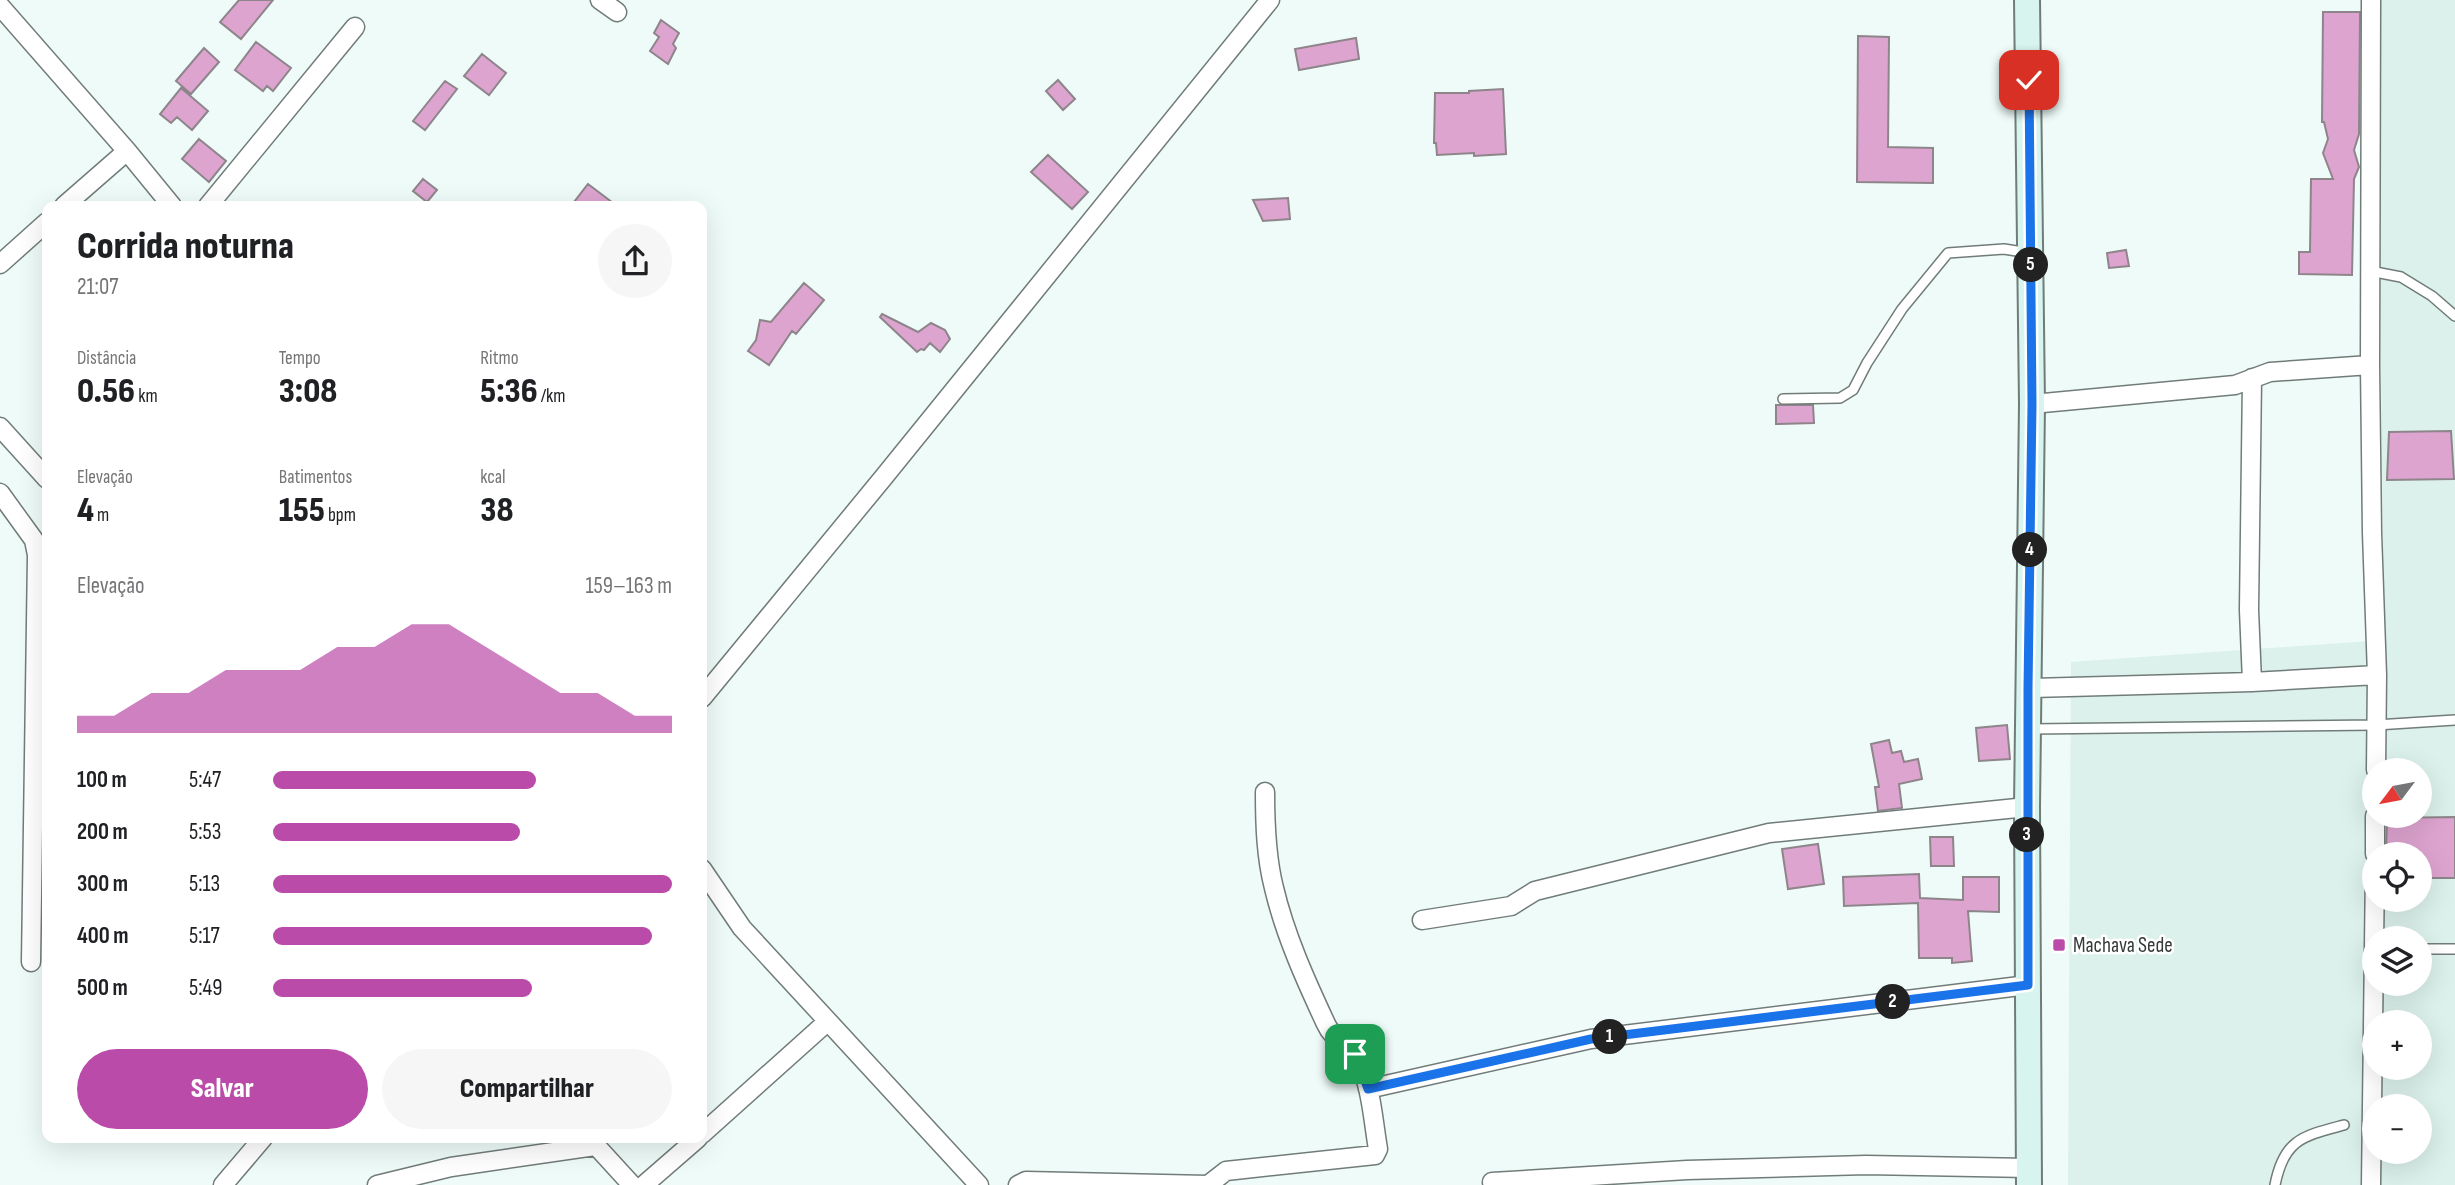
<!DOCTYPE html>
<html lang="pt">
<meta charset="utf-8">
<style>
body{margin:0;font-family:"Sofia Sans Condensed",sans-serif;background:#f6f6f6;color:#202124;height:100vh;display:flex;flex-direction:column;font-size:26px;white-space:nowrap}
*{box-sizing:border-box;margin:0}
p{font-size:23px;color:#757577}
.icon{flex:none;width:38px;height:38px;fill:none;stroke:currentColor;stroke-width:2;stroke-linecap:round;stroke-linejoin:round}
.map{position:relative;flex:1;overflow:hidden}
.details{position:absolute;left:42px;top:201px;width:665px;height:942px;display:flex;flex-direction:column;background:#fff;border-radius:14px;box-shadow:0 7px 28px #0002}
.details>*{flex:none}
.needle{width:46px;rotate:238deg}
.buttons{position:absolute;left:2362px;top:758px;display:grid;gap:14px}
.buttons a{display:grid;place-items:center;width:70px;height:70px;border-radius:50%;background:#fff;box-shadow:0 7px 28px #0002;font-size:35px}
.pin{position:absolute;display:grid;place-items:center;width:60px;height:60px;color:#fff;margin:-30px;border-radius:14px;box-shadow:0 4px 10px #0006}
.km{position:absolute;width:35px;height:35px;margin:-18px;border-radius:50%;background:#222;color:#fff;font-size:19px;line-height:35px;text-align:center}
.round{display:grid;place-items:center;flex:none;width:74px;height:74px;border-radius:37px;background:#f6f6f6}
.head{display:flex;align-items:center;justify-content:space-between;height:119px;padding:0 35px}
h1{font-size:38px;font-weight:800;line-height:52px}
.stats{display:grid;grid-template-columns:repeat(3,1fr);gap:10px;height:119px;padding:7px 35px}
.stats div{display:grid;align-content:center}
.stats b{font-size:35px;font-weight:800}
.stats small{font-size:19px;font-weight:400}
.stats p{font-size:19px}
.chart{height:196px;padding:14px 35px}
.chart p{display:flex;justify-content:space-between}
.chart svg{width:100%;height:126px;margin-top:7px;fill:#ba4ba8;opacity:.7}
.button{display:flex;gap:14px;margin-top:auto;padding:14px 35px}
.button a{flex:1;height:80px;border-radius:42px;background:#ba4ba8;color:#fff;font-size:28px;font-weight:800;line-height:80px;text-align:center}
.button a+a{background:#f6f6f6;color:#202124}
ul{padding:0 35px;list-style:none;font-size:23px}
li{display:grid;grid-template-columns:112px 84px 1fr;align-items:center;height:52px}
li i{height:18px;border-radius:9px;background:#ba4ba8}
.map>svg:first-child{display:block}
</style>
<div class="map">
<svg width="2455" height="1185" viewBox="0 0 2455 1185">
<rect width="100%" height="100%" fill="#eefbf8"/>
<path fill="#dcf1ec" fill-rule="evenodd" d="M2377 0H2455V1185H2068L2071 662 2384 640ZM2375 770H2420V816H2375ZM2375 854H2420V900H2375ZM2375 938H2420V984H2375ZM2375 1022H2420V1068H2375ZM2375 1106H2420V1152H2375Z"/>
<path fill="#dda4d0" stroke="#8e858b" stroke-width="2" d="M239 0H273L241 39 220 22Z
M2323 12H2360L2359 134 2354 150 2359 167 2354 179 2352 275 2299 274V252H2310L2311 179H2333L2323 153 2328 139 2324 122H2322Z
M661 20 679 33 673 44 676 48 668 64 650 51 659 37 654 33Z
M1858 36 1889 37 1888 147 1933 148V183L1857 182Z
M1356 38 1359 59 1299 70 1295 49Z
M256 42 291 68 273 91 267 86 263 91 235 70Z
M204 48 219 62 191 94 176 81Z
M482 54 506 73 489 95 464 76Z
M1058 80 1075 99 1063 110 1046 91Z
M445 81 457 89 425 130 413 121Z
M181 88 208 111 192 130 177 117 171 123 160 114Z
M1503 89 1506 154 1474 156V153L1437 155 1436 143H1434L1435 93H1469V91Z
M199 139 226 161 209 182 182 159Z
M1048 155 1088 192 1072 209 1031 172Z
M423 179 437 190 427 202 413 191Z
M588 184 617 206H571Z
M1288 198 1290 219 1263 221 1253 200Z
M2126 250 2129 266 2109 268 2107 253Z
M804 283 824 300 796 334 792 331 769 365 748 351 756 340 760 320 771 322Z
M882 314 918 332 931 323 945 330 950 339 940 352 930 343 924 350 921 349 917 352 880 317Z
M1776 405H1813L1814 423 1776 424Z
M2451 431 2454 479 2387 480 2389 432Z
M2007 725 2010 759 1979 761 1976 728Z
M1889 740 1892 753 1901 751 1904 762 1918 759 1922 779 1899 784 1902 808 1878 811 1875 787H1879L1871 744Z
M2455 817V878H2420V854H2386L2387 818Z
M1930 837H1953L1954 866H1931Z
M1818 844 1824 884 1788 889 1782 849Z
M1919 874 1920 898 1963 900V877H1999V912L1968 911 1972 961 1952 963V958H1919L1918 903 1844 906 1843 877Z"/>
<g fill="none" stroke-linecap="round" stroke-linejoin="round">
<g stroke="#717c79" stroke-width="12">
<path id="lane" d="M2370 271 2401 277 2432 296 2455 316
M1783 399 1840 398 1853 390 1867 363 1902 309 1948 253 2004 249 2029 253
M2029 729 2376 725 2455 720
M2420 949H2455
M2275 1185C2284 1139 2303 1136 2344 1125"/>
</g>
<g stroke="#717c79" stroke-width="21">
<path id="street" d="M600 0 617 12
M0 6 127 151 172 206
M64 206 127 151
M208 206 355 27
M0 264 47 222
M2032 404 2235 385 2270 372 2370 365
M0 427 47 479
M0 493 34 540 37 555 31 962
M2252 682 2249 610 2252 378
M2028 688 2252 682 2377 675 2372 533 2370 365 2371 0
M702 698 883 478 1270 0
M2376 770 2377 675
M2375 854V816
M702 869 742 928 979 1185
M1422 920 1511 906 1535 891 1769 833 2027 807
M1368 1089 1591 1039 2028 985
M702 1134 827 1022
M589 1138 632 1185
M1492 1182 1687 1170 1866 1165 2029 1168
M223 1185 263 1138
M377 1185 451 1167 595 1146
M644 1185 698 1138
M1018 1185 1026 1181 1208 1185 1226 1171 1375 1155 1378 1149C1373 1121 1371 1079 1355 1055 1348 1043 1333 1040 1326 1024 1306 981 1285 935 1274 888 1266 857 1265 824 1265 792
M2371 1185 2375 867"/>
</g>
<g stroke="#717c79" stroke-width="28">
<path id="secondary" d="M2027 0 2032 404 2027 807 2029 1185"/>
</g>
<use href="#lane" stroke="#fff" stroke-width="9"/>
<use href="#street" stroke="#fff" stroke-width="18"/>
<use href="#secondary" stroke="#d7f4ee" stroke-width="24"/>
</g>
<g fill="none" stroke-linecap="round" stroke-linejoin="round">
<g stroke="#fff" stroke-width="14">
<path id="route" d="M1355 1054 1368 1089 1591 1039 2028 985V688L2032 404 2029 80"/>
</g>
<use href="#route" stroke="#1a73e8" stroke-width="9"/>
</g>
<rect fill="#ba4ba8" stroke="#fff" stroke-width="2.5" x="2052" y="938" width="14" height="14" rx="3.5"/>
<g text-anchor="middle" stroke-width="5" stroke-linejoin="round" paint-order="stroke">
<g font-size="21" fill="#353a39" stroke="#fff" text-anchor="start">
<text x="2073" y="952">Machava Sede</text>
</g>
</g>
</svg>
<div class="buttons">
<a><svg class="needle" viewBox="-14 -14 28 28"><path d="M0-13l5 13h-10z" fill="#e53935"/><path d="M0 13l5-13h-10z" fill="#757577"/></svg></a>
<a><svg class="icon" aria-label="locate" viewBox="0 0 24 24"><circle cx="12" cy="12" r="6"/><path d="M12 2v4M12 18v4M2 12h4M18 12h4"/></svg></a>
<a><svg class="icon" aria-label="layers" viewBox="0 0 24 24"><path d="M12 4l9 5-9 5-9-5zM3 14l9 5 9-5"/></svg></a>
<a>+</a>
<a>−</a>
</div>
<div class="pin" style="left:1355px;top:1054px;background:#1e9e55"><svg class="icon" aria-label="arrive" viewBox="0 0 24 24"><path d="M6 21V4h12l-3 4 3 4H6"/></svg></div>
<div class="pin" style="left:2029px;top:80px;background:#d93025"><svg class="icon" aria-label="check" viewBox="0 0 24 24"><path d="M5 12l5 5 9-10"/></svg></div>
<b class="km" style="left:1610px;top:1037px">1</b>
<b class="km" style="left:1893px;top:1002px">2</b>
<b class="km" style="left:2027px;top:835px">3</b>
<b class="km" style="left:2030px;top:550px">4</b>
<b class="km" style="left:2031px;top:265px">5</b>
<section class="details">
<div class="head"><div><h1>Corrida noturna</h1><p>21:07</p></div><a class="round"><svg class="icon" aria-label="share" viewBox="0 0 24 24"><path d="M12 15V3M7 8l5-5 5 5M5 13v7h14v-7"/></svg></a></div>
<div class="stats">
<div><p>Distância</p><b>0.56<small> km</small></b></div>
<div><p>Tempo</p><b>3:08</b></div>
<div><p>Ritmo</p><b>5:36<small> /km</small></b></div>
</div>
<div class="stats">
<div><p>Elevação</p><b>4<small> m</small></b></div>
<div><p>Batimentos</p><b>155<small> bpm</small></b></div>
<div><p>kcal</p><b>38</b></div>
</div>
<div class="chart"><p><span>Elevação</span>159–163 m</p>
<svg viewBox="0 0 160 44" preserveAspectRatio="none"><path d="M0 44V38L10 38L20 30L30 30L40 22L50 22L60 22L70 14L80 14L90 6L100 6L110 14L120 22L130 30L140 30L150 38L160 38V44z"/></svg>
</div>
<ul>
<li><b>100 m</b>5:47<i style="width:66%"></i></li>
<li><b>200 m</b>5:53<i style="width:62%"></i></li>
<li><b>300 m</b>5:13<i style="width:100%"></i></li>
<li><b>400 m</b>5:17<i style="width:95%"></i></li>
<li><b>500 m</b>5:49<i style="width:65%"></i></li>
</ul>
<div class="button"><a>Salvar</a><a>Compartilhar</a></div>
</section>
</div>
